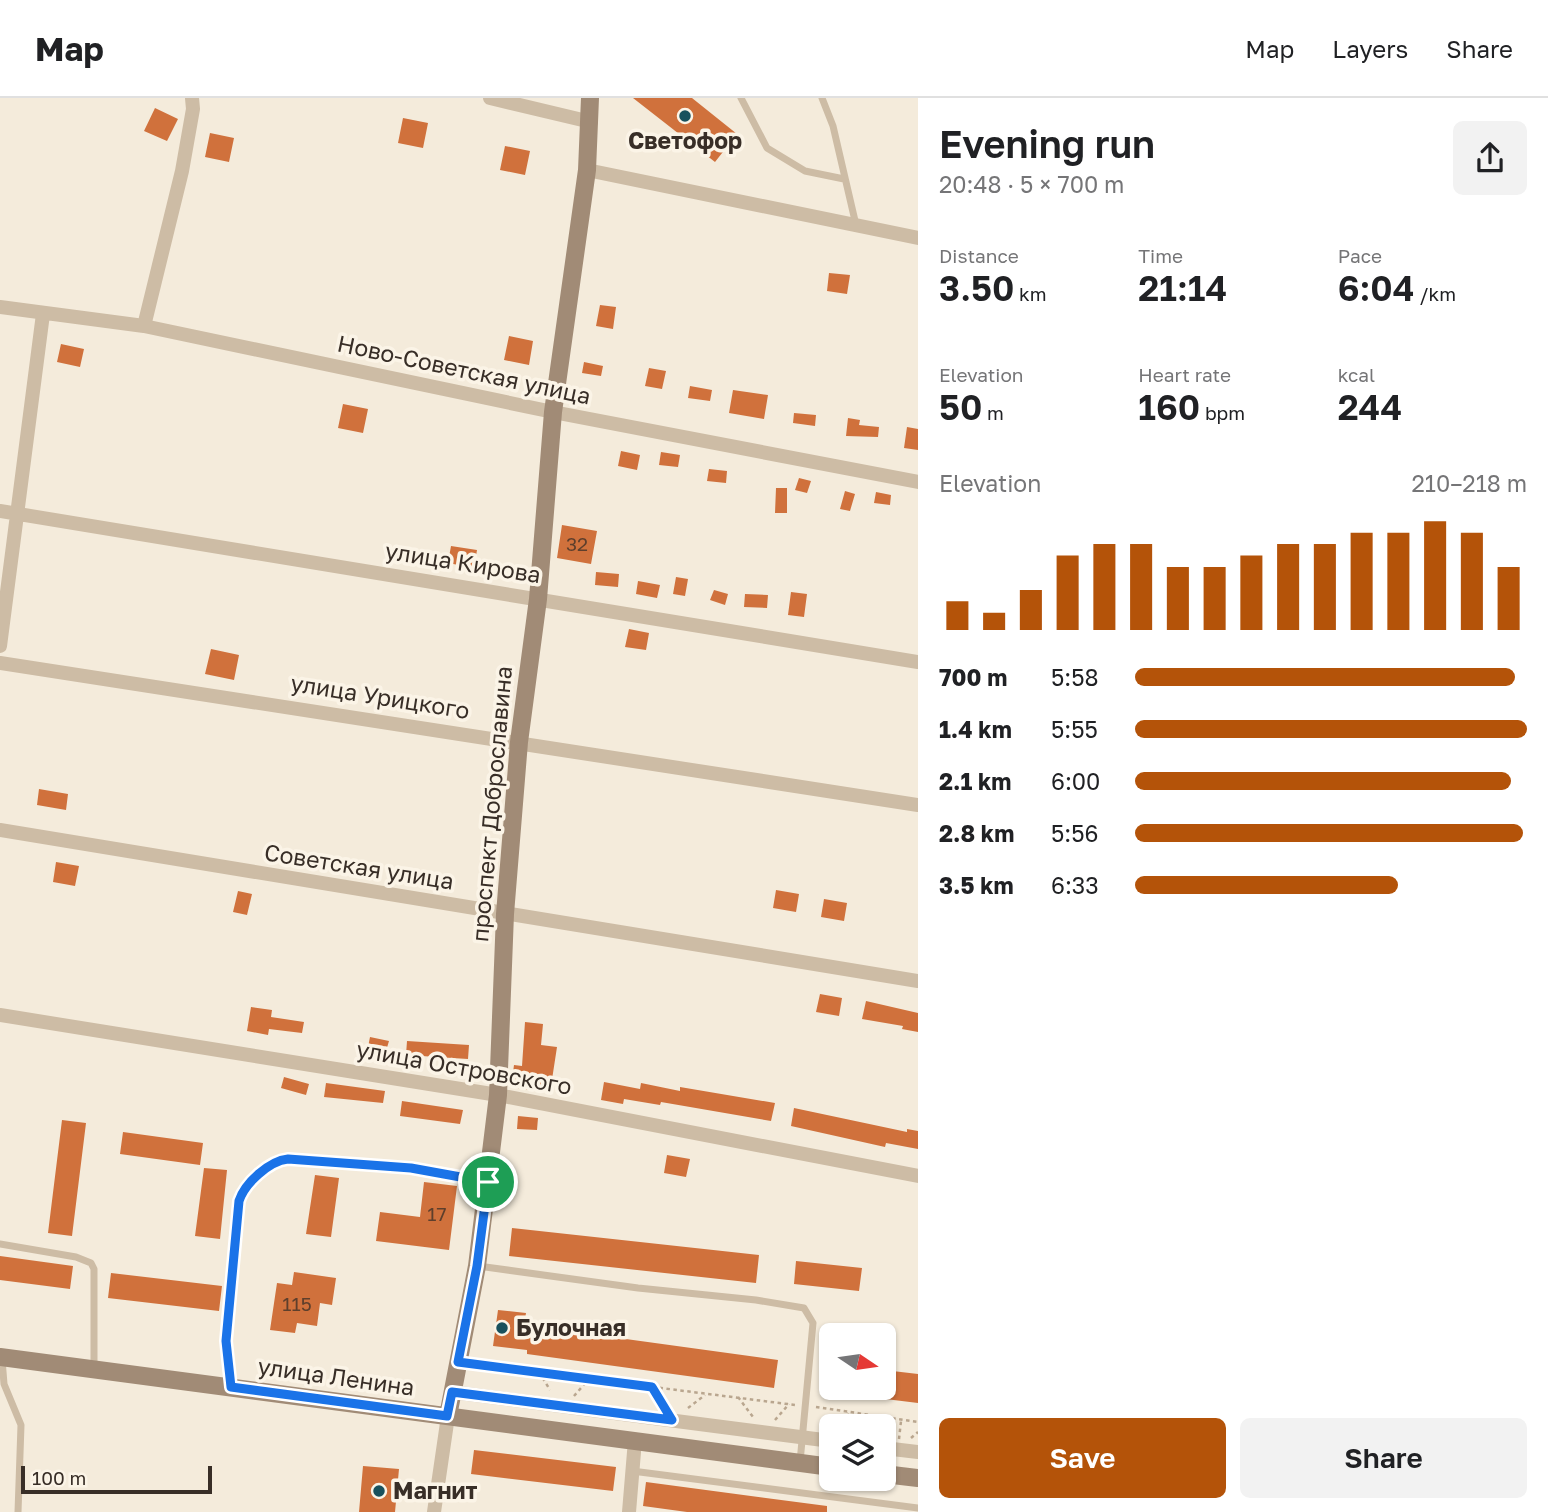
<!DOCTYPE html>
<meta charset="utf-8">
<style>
body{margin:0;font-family:"Golos Text",sans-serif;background:#f2f2f2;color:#202124;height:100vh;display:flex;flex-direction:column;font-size:26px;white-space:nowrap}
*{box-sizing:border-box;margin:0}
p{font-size:23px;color:#757577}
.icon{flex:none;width:38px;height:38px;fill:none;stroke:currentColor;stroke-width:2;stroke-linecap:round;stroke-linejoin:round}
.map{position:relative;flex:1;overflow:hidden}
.sheet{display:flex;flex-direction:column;background:#fff;width:630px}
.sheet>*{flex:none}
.needle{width:46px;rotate:103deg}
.buttons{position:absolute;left:819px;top:1225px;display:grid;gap:14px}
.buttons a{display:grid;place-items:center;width:77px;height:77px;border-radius:10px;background:#fff;box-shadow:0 2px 5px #0004;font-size:35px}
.scale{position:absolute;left:21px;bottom:18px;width:191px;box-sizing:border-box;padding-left:7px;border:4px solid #382e27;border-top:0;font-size:19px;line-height:24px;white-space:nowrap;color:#382e27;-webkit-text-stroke:5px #fbf4e7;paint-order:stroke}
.pin{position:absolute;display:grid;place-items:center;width:60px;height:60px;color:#fff;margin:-30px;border:4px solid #fff;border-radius:50%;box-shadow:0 2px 7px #0007}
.round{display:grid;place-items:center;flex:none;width:74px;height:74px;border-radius:10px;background:#f2f2f2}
.headline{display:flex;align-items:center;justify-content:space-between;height:119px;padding:0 21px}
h1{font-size:38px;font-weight:600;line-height:52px}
.stats{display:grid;grid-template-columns:repeat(3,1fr);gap:10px;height:119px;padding:7px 21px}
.stats div{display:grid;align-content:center}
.stats b{font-size:35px;font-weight:600}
.stats small{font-size:19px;font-weight:400}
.stats p{font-size:19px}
.chart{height:196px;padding:14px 21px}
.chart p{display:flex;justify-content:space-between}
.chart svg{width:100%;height:126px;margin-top:7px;stroke:#b45309;stroke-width:6}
.action{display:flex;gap:14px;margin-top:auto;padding:14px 21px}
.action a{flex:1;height:80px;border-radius:10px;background:#b45309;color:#fff;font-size:28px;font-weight:600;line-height:80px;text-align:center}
.action a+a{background:#f2f2f2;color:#202124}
ul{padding:0 21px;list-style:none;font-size:23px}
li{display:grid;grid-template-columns:112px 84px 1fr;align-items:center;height:52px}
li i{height:18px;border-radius:9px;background:#b45309}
header{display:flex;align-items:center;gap:42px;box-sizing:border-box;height:98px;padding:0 35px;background:#fff;border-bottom:2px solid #e0e0e0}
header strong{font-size:33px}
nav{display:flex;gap:38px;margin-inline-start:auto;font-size:24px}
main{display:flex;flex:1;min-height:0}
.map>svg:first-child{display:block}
</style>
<header>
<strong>Map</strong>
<nav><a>Map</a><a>Layers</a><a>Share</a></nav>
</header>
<main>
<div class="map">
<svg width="918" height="1414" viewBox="0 0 918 1414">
<rect width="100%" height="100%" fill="#f4ebdb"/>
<path fill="#d0713c" d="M633 0H692L737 36 715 64Z
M155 10 178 21 167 43 144 33Z
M403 20 428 25 423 50 398 45Z
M210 35 234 40 229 64 205 59Z
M505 48 530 53 525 77 500 72Z
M829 175 850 177 847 196 827 193Z
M600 207 616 209 613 231 596 228Z
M509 238 533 243 529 267 504 262Z
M61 246 84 251 80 269 57 264Z
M584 264 603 268 601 278 582 275Z
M649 270 666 273 662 291 645 288Z
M690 288 712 292 710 303 688 300Z
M733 292 768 297 764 321 729 315Z
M343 306 368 311 363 335 338 330Z
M794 315 816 317 815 328 793 325Z
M848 320 860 322 859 327 879 329 878 339 846 338Z
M907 329 918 331V352L904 350Z
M621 353 640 357 637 372 618 368Z
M661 354 680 357 678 369 659 367Z
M709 371 727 373 726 385 707 383Z
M799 380 811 383 807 395 795 392Z
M776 390H787V415H775Z
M845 393 855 396 850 413 840 411Z
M876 394 891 397 890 407 874 405Z
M562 427 597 433 591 466 557 460Z
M451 448 477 452 474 470 448 465Z
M596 474 619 476 618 489 595 487Z
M676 479 688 481 685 498 673 496Z
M638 483 660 487 657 500 636 496Z
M714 492 728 496 725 507 710 502Z
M791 494 807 496 804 519 788 517Z
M745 496 768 497 767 510 744 509Z
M629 531 649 535 646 552 625 549Z
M211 551 239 557 234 582 205 576Z
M39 691 68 696 66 712 37 707Z
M56 764 79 768 75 788 53 784Z
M776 792 799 796 796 814 773 810Z
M238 793 252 796 247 817 233 814Z
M824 801 847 805 844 823 821 819Z
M820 896 842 900 839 918 816 914Z
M866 903 918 915V934L902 931 903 928 862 921Z
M251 909 272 912 271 919 304 924 302 935 269 931 268 937 247 933Z
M525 924 543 926 541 947 557 949 551 988 532 986 531 992 511 989 514 967 522 968Z
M370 939 389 943 386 953 368 949Z
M407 943 469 947 468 961 406 957Z
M284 979 309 986 306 997 281 990Z
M604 984 640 991 641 985 680 993V989L775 1005 771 1023 661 1004 660 1007 624 1001 623 1006 601 1002Z
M326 985 385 993 383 1005 324 999Z
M402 1003 463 1012 460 1026 400 1018Z
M794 1010 907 1034V1031L918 1033V1051L886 1045 885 1049 791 1028Z
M518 1018 538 1020 537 1032 517 1031Z
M62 1022 86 1025 72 1138 48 1135Z
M123 1034 203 1045 200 1067 120 1056Z
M667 1057 690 1061 686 1079 664 1075Z
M204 1070 227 1072 220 1141 195 1138Z
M315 1077 339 1080 331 1139 306 1136Z
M424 1084 457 1088 449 1152 376 1143 380 1114 420 1119Z
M512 1130 759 1157 756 1185 509 1158Z
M0 1158 73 1168 70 1191 0 1182Z
M796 1163 862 1170 859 1193 794 1186Z
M294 1174 336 1180 332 1207 320 1205 317 1228 297 1225 295 1235 270 1232 277 1185 292 1187Z
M111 1175 222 1188 219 1213 108 1200Z
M498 1212 526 1215 524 1227 778 1262 774 1290 527 1256V1252L493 1248Z
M884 1272 918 1276V1305L845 1296V1290H884Z
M474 1352 616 1369 613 1393 471 1376Z
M363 1368 399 1371 395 1414H359Z
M646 1384 827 1408V1414H687L643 1408Z"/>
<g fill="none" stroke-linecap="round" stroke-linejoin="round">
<path stroke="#b9a68f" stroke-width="2.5" stroke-dasharray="3.5 3.5" stroke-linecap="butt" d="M472 1266 795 1307
M539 1274 550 1292
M652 1289 663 1307
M574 1298 588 1282
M738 1299 753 1319
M816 1309 918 1324
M688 1310 705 1297
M877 1318 883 1328
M775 1322 789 1306
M831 1328 848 1315
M884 1329 889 1338
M911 1340 918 1334
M899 1341 901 1323"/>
<path stroke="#cdbca5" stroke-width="7" d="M741 0 767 50 805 73 844 81
M822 0 833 28 856 127
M0 1146 76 1159 91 1165 94 1171V1270
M478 1168 638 1190 756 1202 804 1210 813 1225 800 1364
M2 1261 4 1286 21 1327 18 1414
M231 1289 226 1243 239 1103 243 1091 252 1081 278 1062 288 1061 411 1070 485 1084
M632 1373 918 1410"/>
<path stroke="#cdbca5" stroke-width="14" d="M490 0 591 24
M587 72 918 140
M0 209 144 228 553 314 918 384
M144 228 182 73 193 11 192 0
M0 413 918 564
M0 548 43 216
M0 565 918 707
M0 732 918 883
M0 917 498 997 918 1078
M452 1294 831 1343
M884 1350 918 1354
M434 1414 448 1318
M629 1414 635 1342"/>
<path stroke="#a18b76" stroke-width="18" d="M0 1259 831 1369
M448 1318 477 1168 498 997 505 816 519 644 538 501 553 314 587 72 590 0
M884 1376 918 1380"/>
</g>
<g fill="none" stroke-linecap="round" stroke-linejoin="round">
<g stroke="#fff" stroke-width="14">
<path id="route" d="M288 1061 411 1070 488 1084 477 1168 458 1264 652 1289 672 1322 452 1294 447 1318 231 1289 226 1243 239 1103C245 1085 269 1063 288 1061Z"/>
</g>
<use href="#route" stroke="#1a73e8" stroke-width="9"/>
</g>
<g fill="#19515d" stroke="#fbf4e7" stroke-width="2.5">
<circle cx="685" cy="18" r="7"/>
<circle cx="502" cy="1230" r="7"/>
<circle cx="379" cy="1393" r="7"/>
</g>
<g text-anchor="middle" stroke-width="7" stroke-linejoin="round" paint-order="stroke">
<g font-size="19" fill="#5e3f2c">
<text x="577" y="453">32</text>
<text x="437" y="1123">17</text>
<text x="297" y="1213">115</text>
</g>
<g font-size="23" font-weight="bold" fill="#382e27" stroke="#fbf4e7" text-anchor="start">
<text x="685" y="51" text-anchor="middle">Светофор</text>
<text x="516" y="1238">Булочная</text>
<text x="393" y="1401">Магнит</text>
</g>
<g font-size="23" fill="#382e27" stroke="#fbf4e7">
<text transform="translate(464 272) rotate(12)" y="8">Ново-Советская улица</text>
<text transform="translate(463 465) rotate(9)" y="8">улица Кирова</text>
<text transform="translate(380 599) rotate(9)" y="8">улица Урицкого</text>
<text transform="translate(492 706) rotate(-85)" y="8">проспект Доброславина</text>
<text transform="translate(359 769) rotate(9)" y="8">Советская улица</text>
<text transform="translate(464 970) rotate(10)" y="8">улица Островского</text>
<text transform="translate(336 1279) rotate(8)" y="8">улица Ленина</text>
</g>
</g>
</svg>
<div class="buttons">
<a><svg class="needle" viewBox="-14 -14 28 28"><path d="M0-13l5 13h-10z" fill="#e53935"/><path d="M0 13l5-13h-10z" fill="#757577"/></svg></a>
<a><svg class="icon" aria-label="layers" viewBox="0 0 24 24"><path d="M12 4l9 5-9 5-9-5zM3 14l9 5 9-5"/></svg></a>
</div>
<div class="scale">100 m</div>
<div class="pin" style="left:488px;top:1084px;background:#1e9e55"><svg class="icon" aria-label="arrive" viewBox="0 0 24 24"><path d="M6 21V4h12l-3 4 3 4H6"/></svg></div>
</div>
<section class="sheet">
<div class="headline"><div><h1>Evening run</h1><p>20:48 · 5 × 700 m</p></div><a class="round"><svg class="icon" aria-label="share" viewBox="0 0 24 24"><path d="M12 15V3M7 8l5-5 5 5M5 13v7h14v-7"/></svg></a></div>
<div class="stats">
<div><p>Distance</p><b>3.50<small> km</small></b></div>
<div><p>Time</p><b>21:14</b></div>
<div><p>Pace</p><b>6:04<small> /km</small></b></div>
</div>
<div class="stats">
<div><p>Elevation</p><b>50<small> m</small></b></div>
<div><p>Heart rate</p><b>160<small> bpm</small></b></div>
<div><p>kcal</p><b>244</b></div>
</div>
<div class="chart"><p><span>Elevation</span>210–218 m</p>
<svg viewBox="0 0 160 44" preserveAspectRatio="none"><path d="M5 44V34M15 44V38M25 44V30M35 44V18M45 44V14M55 44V14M65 44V22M75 44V22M85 44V18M95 44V14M105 44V14M115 44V10M125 44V10M135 44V6M145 44V10M155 44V22"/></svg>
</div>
<ul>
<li><b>700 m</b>5:58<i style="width:97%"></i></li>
<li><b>1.4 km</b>5:55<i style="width:100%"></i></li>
<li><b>2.1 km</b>6:00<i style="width:96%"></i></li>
<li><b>2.8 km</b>5:56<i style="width:99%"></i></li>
<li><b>3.5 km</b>6:33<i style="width:67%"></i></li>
</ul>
<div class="action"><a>Save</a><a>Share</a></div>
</section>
</main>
